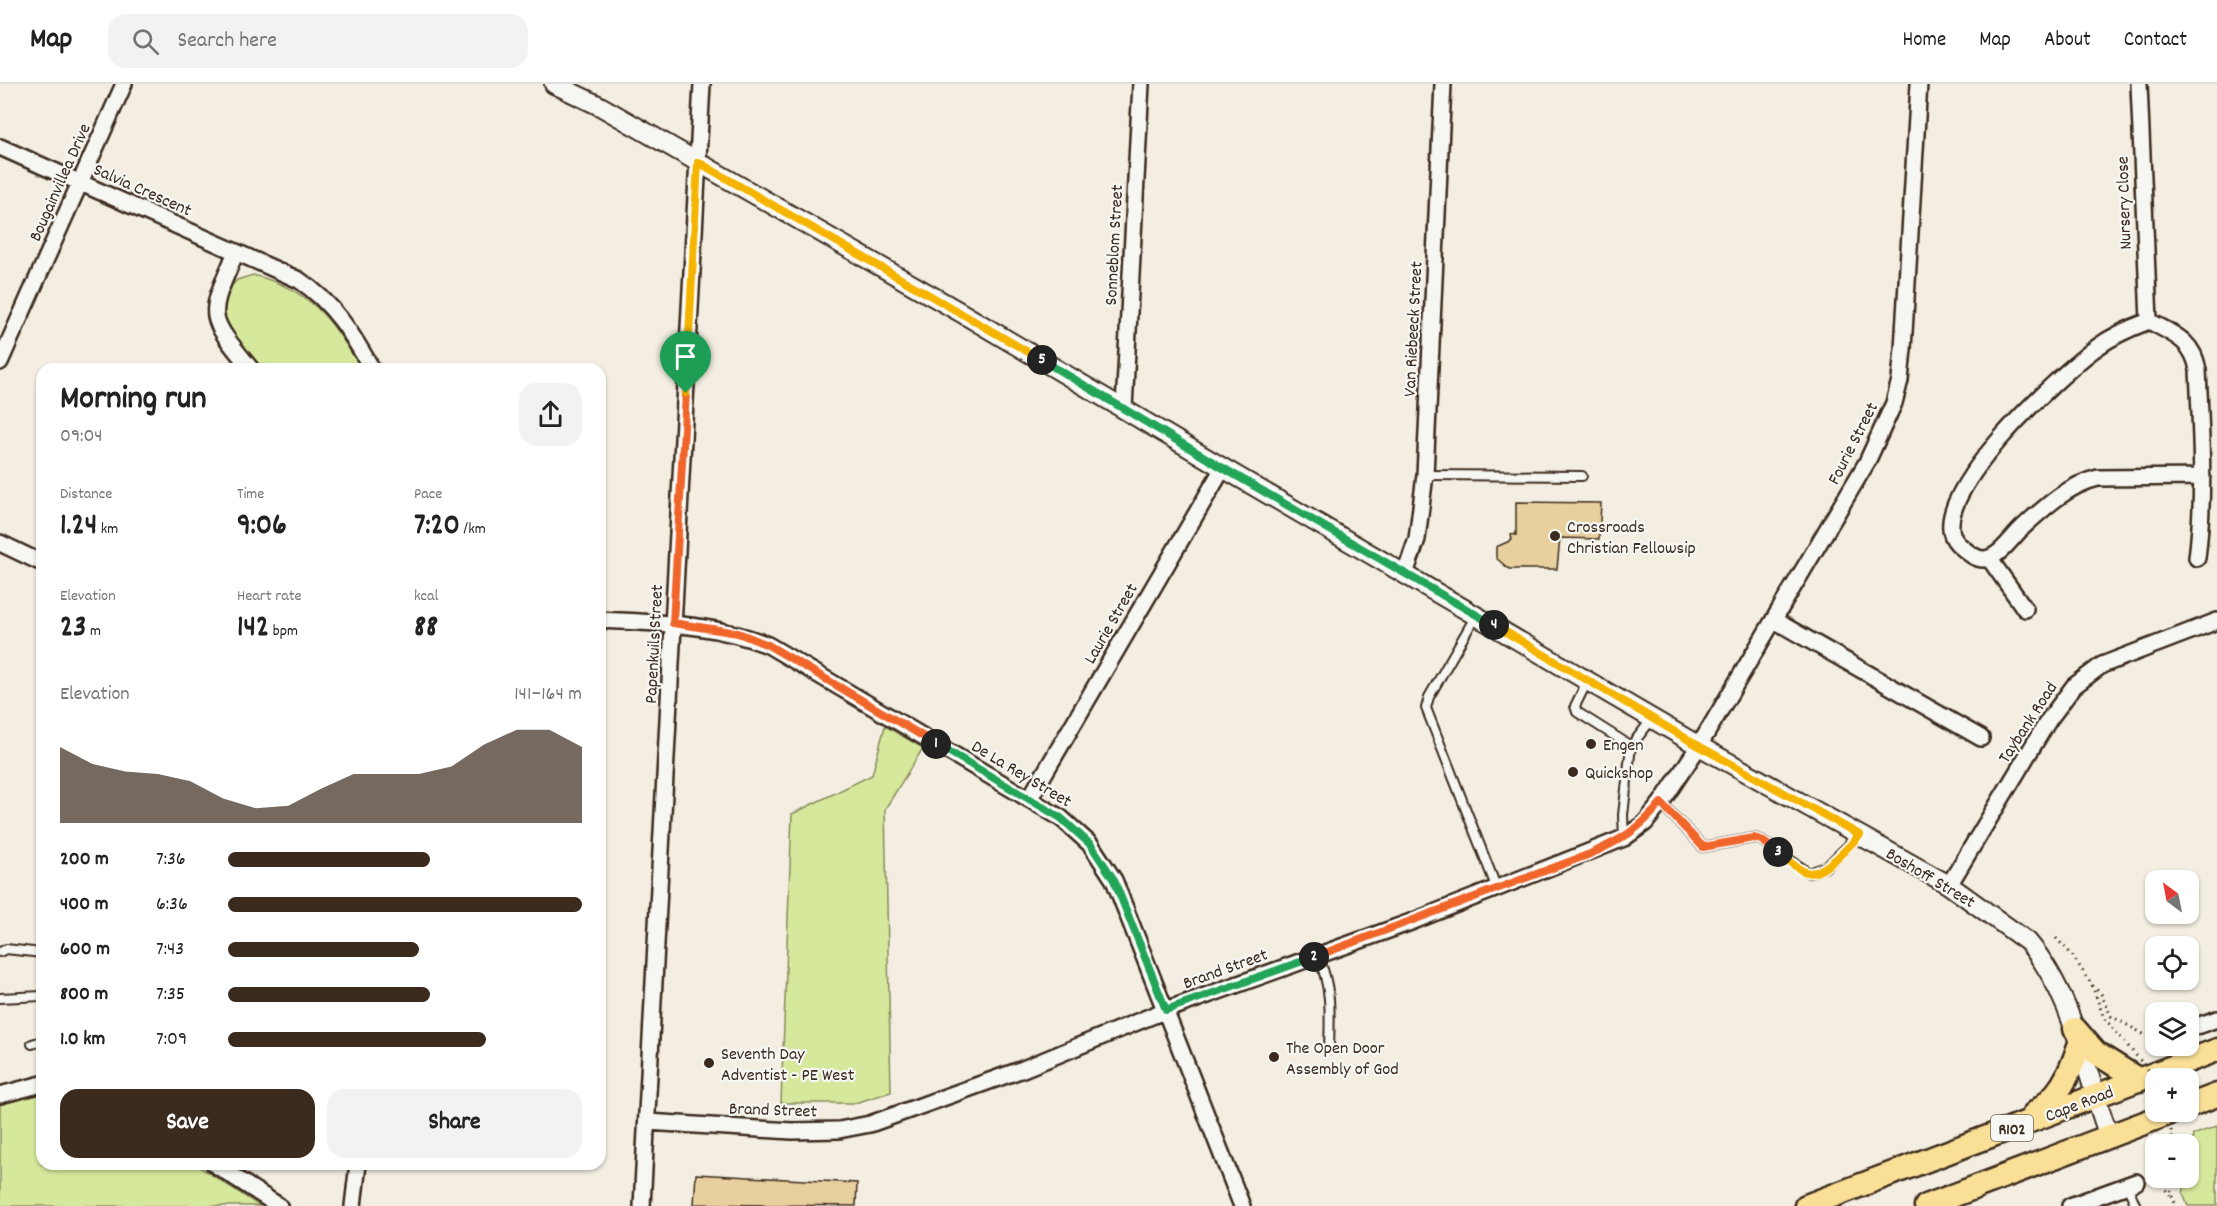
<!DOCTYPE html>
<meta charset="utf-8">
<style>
body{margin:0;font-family:Dekko,sans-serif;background:#f2f2f2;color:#222;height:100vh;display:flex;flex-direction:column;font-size:22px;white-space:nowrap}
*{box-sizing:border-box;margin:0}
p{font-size:20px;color:#767676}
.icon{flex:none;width:33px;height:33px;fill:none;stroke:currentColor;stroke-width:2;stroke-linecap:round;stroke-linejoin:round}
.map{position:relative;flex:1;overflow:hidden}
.drawer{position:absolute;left:36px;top:279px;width:570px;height:807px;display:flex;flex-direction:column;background:#fff;border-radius:18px;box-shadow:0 2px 4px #0004}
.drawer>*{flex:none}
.needle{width:39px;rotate:328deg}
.buttons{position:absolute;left:2145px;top:786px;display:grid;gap:12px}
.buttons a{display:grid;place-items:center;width:54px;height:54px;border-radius:12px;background:#fff;box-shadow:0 2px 4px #0004;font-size:30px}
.pin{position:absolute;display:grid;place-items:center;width:51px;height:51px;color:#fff;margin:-62px -26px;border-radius:50% 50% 50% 0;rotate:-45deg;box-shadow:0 0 6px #0007}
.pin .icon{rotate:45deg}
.km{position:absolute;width:30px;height:30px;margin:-15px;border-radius:50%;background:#222;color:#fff;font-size:16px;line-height:30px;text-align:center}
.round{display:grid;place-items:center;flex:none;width:63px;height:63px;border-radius:18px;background:#f2f2f2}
.overview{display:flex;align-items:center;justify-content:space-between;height:102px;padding:0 24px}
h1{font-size:33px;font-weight:700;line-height:45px}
.figures{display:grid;grid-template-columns:repeat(3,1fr);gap:9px;height:102px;padding:6px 24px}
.figures div{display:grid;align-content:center}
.figures b{font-size:30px;font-weight:700}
.figures small{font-size:16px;font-weight:400}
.figures p{font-size:16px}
.chart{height:168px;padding:12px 24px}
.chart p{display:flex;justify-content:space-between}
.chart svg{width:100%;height:108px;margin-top:6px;fill:#3b2a1e;opacity:.7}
.cta{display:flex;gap:12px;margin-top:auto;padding:12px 24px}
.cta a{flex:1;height:69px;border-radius:18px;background:#3b2a1e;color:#fff;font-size:24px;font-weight:700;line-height:69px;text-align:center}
.cta a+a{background:#f2f2f2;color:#222}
ul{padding:0 24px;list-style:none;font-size:20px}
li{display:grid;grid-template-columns:96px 72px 1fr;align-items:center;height:45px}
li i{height:15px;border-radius:8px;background:#3b2a1e}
header{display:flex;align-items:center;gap:36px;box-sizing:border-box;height:84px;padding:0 30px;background:#fff;border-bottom:2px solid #e0e0e0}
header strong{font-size:28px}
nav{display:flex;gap:33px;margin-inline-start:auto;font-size:21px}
.search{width:420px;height:54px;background:#f2f2f2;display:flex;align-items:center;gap:15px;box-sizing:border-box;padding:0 21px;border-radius:18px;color:#767676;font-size:22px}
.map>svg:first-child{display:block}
</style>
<header>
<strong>Map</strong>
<div class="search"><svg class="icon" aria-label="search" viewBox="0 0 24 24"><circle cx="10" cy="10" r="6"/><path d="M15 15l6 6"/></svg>Search here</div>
<nav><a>Home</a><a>Map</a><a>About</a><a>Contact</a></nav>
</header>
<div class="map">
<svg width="2217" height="1122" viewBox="0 0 2217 1122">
<rect width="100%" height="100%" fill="#f3eee1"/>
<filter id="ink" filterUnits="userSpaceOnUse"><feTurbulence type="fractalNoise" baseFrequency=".0167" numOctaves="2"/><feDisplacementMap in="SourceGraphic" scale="12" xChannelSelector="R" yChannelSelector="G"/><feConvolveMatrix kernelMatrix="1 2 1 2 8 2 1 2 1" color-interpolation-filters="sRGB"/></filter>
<g filter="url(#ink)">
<path fill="#d6e89b" stroke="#88895c" stroke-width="1.5" d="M253 191C313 206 330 235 362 285H260L221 236 220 225 227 207 237 196Z
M885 642 923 664 885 725 891 1008 855 1019H781L792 730 872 691Z
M42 1010V1080H195L260 1122H0V1020Z
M2217 1042V1122H2188L2183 1110 2186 1094H2188L2193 1051Z"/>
<path fill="#e8cf9e" stroke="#3b2a1e" stroke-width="1.5" d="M1516 418 1601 419 1599 455 1560 454 1557 485H1509L1496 474V463L1512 456 1511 450 1516 451Z
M696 1090 857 1099 856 1122 694 1120Z"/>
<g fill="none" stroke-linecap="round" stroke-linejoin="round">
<g stroke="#3b2a1e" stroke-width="12">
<path id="service" d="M1425 391 1582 392
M1475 533 1429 613 1426 624 1497 805
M1587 598 1575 622 1577 628 1626 659 1631 662 1652 635
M1661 719 1703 763 1754 754 1761 756 1809 789 1826 783 1858 752
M1624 754 1623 731 1631 662
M0 868 6 865 42 869
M1318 871C1332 906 1330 927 1329 964
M0 914 42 912
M32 960 42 957
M2127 1101 2136 1122"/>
</g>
<g stroke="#3b2a1e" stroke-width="20">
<path id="minor" d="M2139 0 2149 237
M0 63 299 196C334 219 352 250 372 285
M236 168C208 234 205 229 251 285
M0 278 124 0
M1124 324 1141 0
M0 459 42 479
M1989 474 2025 525
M2197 474C2205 409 2201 351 2198 286 2193 256 2173 250 2149 237 2130 244 2112 252 2096 264 2064 287 1917 419 1958 460 1965 466 1975 476 1985 475 2000 473 2012 453 2023 443 2045 423 2068 401 2098 394L2202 393
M1405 490 1417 455 1425 391 1443 0
M600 536C659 539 712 539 768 561L1061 734 1091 761 1114 796 1242 1122
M1774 536 1981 654
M1030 714 1223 384
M1949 801 2048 637 2074 602 2102 581 2217 537
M2188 945 2217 935
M0 1011 42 1000
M647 1038 792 1047 839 1046 870 1040 1023 985 1166 926 1411 838 1624 754 1645 739 1661 719 1699 662 1867 378 1894 319 1900 296 1903 265 1919 0
M214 1080 279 1122
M353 1122 358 1080
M642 1122 702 0
M2070 1122 2136 1098"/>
</g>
<g stroke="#3b2a1e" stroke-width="22">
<path id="tertiary" d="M554 0 600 22 960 228 1223 384 1699 662 1949 801 2028 858C2074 912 2085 988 2109 1052"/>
</g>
<g stroke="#3b2a1e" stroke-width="27">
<path id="primary" d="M2075 945 2096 969 2139 996
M2188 1022 2217 1011
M2034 1030C2061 1009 2068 995 2079 962
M1806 1122 2217 966
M1926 1122 2173 1028"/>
</g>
<path stroke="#3b2a1e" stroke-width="3" stroke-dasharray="1.5 4.5" stroke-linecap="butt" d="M2056 854 2072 871 2092 901 2101 910 2111 932 2156 957
M2166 1094 2165 1105 2170 1111
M2171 1094 2170 1105 2176 1122"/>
<use href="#service" stroke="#f6f6f2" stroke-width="8"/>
<use href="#minor" stroke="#f6f6f2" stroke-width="15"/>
<use href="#tertiary" stroke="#f6f6f2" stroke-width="18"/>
<use href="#primary" stroke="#fadf96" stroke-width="22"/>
<path stroke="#3b2a1e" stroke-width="3" stroke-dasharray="1.5 4.5" stroke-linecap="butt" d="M2092 901 2104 934 2156 995
M2170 1028 2172 1060"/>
</g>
</g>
<g fill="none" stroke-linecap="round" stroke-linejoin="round" filter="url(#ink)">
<g stroke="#fff" stroke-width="12">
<path id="split-1" d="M686 309 673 539 738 549 768 561 936 660"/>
</g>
<g stroke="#fff" stroke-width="12">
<path id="split-2" d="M936 660 1061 734 1091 761 1114 796 1166 926 1314 873"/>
</g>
<g stroke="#fff" stroke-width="12">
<path id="split-3" d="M1314 873 1590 770C1621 756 1639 746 1661 719L1703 763 1754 754 1761 756 1778 768"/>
</g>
<g stroke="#fff" stroke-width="12">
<path id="split-4" d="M1494 541 1699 662 1860 751C1848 762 1823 794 1806 788 1796 785 1786 774 1778 768"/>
</g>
<g stroke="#fff" stroke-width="12">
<path id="split-5" d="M1042 276 1223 384 1494 541"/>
</g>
<g stroke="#fff" stroke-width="12">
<path id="split-6" d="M686 309 698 78 1042 276"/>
</g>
<use href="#split-1" stroke="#f0652b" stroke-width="8"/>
<use href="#split-2" stroke="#22a559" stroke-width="8"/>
<use href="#split-3" stroke="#f0652b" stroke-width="8"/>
<use href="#split-4" stroke="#f5b400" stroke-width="8"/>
<use href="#split-5" stroke="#22a559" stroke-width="8"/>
<use href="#split-6" stroke="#f5b400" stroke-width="8"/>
</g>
<g fill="#3b2a1e" stroke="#f6f6f2" stroke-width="2">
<circle cx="1555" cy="452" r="6"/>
<circle cx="1591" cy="660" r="6"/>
<circle cx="1573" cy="688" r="6"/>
<circle cx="1274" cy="973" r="6"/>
<circle cx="709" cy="979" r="6"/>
</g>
<g text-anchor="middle" stroke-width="4.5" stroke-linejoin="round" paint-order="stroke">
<rect fill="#f6f6f2" stroke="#73675e" stroke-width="1.5" x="1991" y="1031" width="42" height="26" rx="4.5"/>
<g font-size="16" font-weight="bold" fill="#3b2a1e">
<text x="2012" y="1050">R102</text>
</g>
<g font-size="18" fill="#3b2a1e" stroke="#f6f6f2">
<text transform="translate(59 98) rotate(-66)" y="6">Bougainvillea Drive</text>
<text transform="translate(143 105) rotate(24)" y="6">Salvia Crescent</text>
<text transform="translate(2123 119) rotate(-92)" y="6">Nursery Close</text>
<text transform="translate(1113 161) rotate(-87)" y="6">Sonneblom Street</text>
<text transform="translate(1412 245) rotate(-87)" y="6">Van Riebeeck Street</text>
<text transform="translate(1852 359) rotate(-63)" y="6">Fourie Street</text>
<text transform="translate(1110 539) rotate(-60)" y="6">Laurie Street</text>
<text transform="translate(653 560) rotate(-87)" y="6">Papenkuils Street</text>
<text transform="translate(2027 638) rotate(-57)" y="6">Taybank Road</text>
<text transform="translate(1022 689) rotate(31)" y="6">De La Rey Street</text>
<text transform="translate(1931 793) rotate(31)" y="6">Boshoff Street</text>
<text transform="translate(1225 884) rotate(-20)" y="6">Brand Street</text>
<text transform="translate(2079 1019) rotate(-21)" y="6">Cape Road</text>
<text transform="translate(773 1025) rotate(2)" y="6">Brand Street</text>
</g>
<g font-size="18" fill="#3b2a1e" stroke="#f6f6f2" text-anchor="start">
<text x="1567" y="448">Crossroads<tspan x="1567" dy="21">Christian Fellowsip</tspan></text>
<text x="1603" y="666">Engen</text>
<text x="1585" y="694">Quickshop</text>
<text x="1286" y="969">The Open Door<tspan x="1286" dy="21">Assembly of God</tspan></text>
<text x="721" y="975">Seventh Day<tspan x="721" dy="21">Adventist - PE West</tspan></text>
</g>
</g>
</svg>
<div class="buttons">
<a><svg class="needle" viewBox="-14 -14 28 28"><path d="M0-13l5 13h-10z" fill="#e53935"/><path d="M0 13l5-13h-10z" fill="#767676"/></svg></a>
<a><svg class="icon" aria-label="locate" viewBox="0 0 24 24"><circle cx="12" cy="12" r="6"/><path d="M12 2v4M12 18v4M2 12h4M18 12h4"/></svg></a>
<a><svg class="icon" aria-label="layers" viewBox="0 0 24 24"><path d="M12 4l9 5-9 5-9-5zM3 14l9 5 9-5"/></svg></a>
<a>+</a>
<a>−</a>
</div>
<div class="pin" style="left:686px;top:309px;background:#1e9e55"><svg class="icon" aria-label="arrive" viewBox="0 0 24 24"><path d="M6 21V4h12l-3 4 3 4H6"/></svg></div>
<b class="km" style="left:936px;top:660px">1</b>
<b class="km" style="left:1314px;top:873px">2</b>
<b class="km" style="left:1778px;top:768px">3</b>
<b class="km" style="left:1494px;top:541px">4</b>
<b class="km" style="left:1042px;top:276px">5</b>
<section class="drawer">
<div class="overview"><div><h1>Morning run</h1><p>09:04</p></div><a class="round"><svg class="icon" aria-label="share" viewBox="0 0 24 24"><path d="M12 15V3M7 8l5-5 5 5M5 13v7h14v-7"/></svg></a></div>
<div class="figures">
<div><p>Distance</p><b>1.24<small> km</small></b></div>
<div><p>Time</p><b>9:06</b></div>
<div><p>Pace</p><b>7:20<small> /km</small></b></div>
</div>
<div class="figures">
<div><p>Elevation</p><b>23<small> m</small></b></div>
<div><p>Heart rate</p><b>142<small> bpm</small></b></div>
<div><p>kcal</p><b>88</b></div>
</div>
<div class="chart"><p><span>Elevation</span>141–164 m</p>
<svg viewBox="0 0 160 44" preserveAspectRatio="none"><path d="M0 44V13L10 20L20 23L30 24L40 27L50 34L60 38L70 37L80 30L90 24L100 24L110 24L120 21L130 12L140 6L150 6L160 13V44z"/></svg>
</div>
<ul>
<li><b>200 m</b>7:36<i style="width:57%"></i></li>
<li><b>400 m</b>6:36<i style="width:100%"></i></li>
<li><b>600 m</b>7:43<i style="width:54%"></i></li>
<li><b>800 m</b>7:35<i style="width:57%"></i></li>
<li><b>1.0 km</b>7:09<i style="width:73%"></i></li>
</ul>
<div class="cta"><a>Save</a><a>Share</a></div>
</section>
</div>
